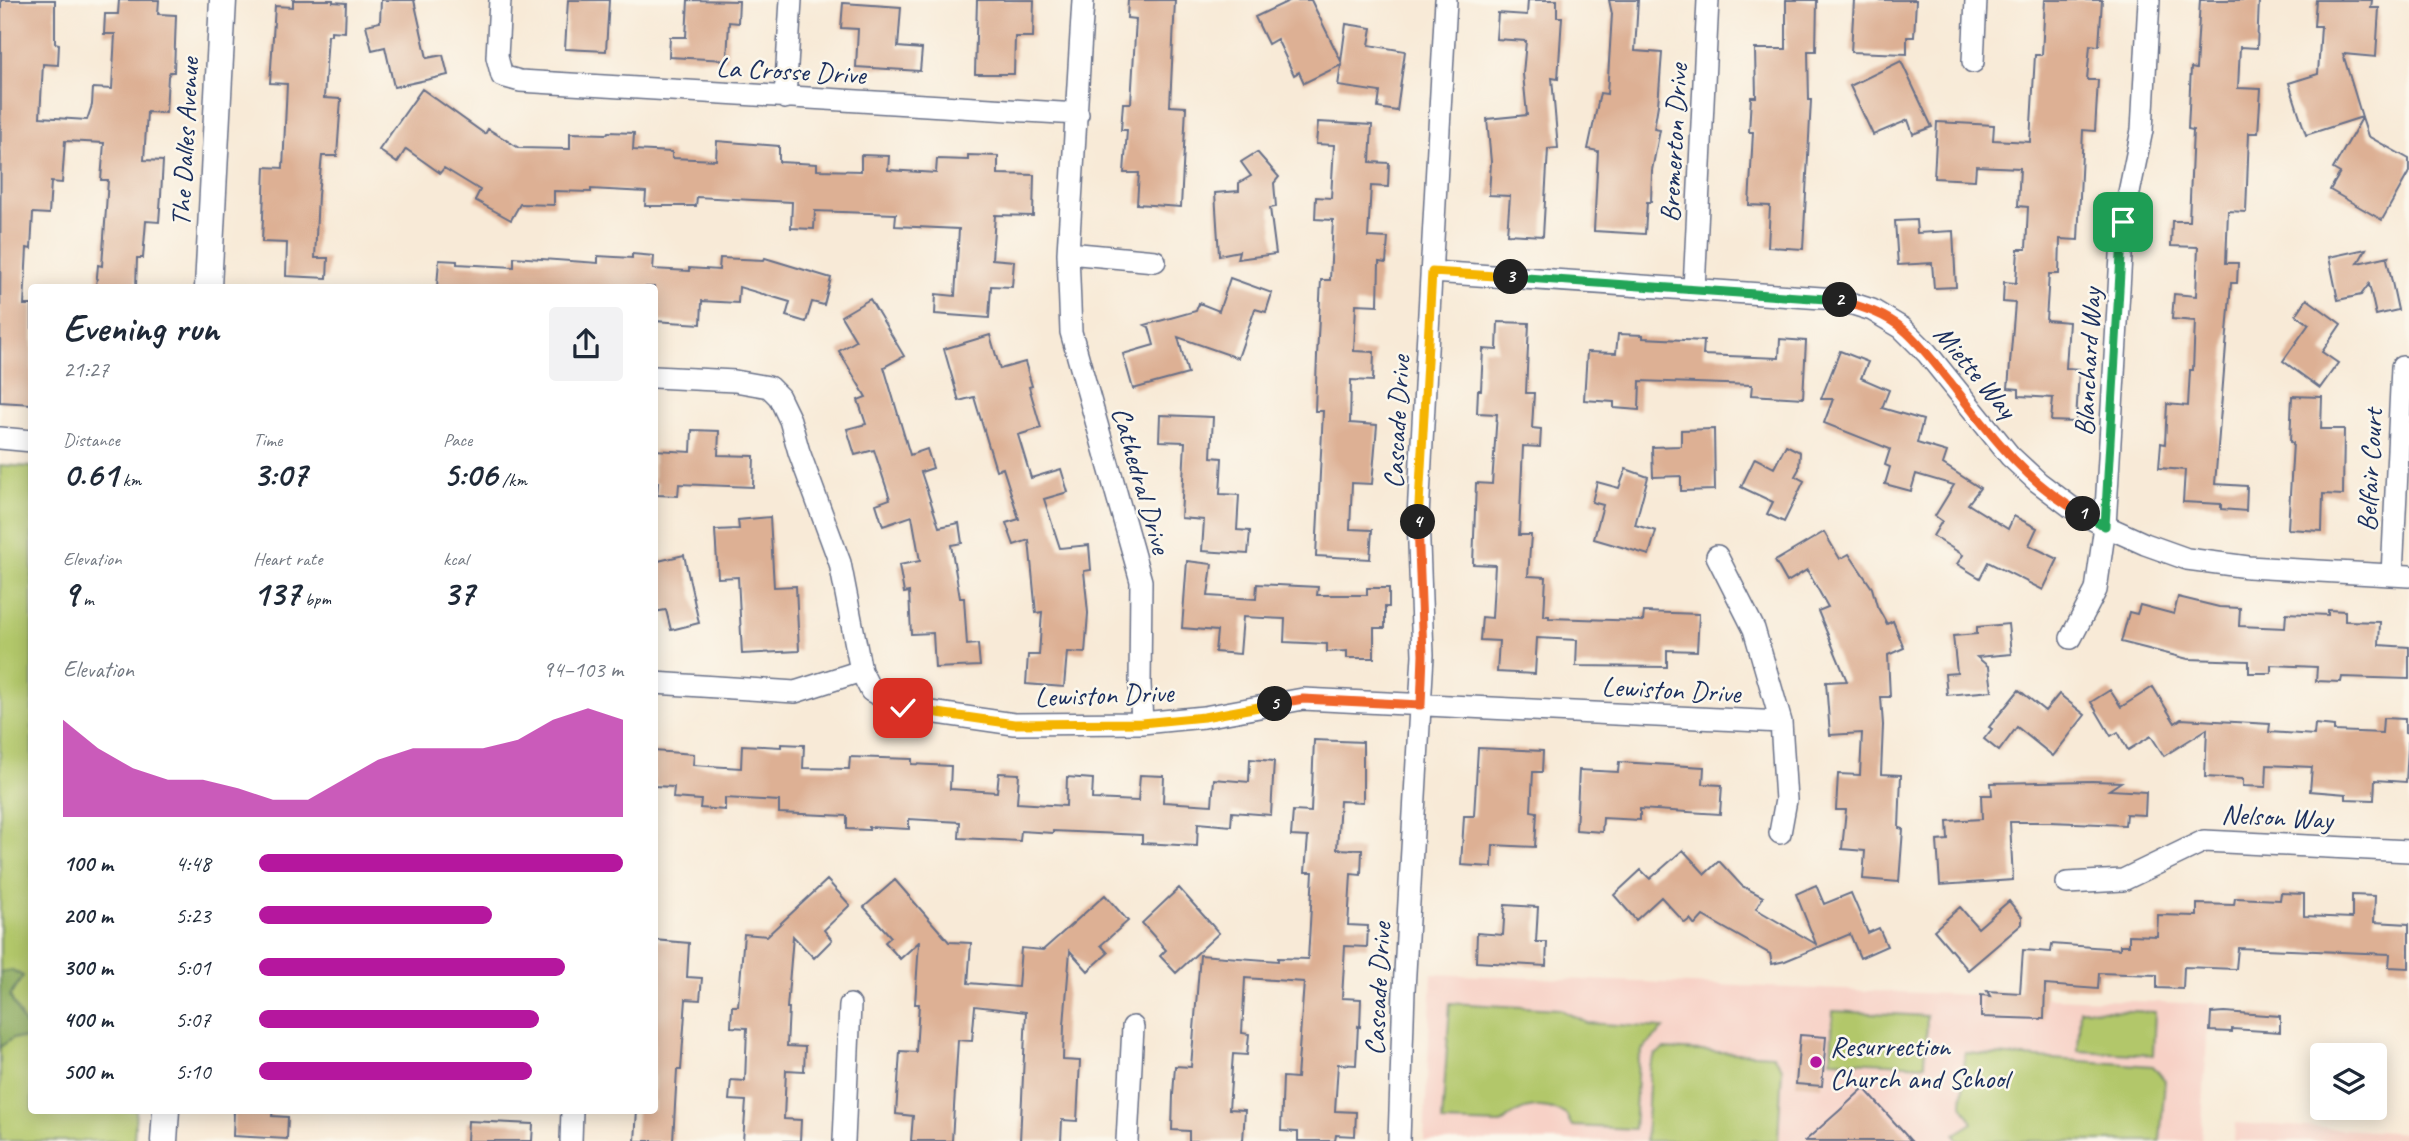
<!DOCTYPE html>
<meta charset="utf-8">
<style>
body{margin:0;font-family:Caveat,sans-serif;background:#f2f2f3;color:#1f2937;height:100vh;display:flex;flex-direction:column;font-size:26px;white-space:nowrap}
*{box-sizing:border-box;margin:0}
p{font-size:23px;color:#747a83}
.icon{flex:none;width:38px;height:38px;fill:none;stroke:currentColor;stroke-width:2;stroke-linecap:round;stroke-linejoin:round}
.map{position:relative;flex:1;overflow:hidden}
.details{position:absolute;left:28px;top:284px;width:630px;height:830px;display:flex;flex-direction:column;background:#fff;border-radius:7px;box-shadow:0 4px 18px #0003}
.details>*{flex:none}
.tools{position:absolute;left:2310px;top:1043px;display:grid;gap:14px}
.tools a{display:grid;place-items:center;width:77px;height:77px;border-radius:7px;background:#fff;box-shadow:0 4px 18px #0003;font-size:35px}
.pin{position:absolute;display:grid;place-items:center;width:60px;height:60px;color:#fff;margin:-30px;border-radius:14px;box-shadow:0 4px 10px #0006}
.km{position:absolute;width:35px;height:35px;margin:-18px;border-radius:50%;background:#222;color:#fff;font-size:19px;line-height:35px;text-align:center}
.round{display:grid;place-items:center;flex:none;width:74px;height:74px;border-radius:7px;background:#f2f2f3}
.overview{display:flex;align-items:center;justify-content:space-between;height:119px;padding:0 35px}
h1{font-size:38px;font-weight:800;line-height:52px}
.stats{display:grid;grid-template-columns:repeat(3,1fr);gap:10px;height:119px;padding:7px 35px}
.stats div{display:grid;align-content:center}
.stats b{font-size:35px;font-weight:800}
.stats small{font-size:19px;font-weight:400}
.stats p{font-size:19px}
.chart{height:196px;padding:14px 35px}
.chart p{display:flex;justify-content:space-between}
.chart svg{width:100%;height:126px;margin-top:7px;fill:#b5179e;opacity:.7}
ul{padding:0 35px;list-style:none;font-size:23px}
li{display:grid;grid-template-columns:112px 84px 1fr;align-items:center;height:52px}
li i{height:18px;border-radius:9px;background:#b5179e}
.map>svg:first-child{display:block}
</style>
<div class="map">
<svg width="2409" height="1141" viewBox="0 0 2409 1141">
<rect width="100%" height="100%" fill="#fbf7ec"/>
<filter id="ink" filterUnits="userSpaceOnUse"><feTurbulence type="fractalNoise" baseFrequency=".0143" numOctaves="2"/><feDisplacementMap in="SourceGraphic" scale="14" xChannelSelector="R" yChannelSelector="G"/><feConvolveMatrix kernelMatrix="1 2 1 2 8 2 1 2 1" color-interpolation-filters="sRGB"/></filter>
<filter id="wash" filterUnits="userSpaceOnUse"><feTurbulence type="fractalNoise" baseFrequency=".00686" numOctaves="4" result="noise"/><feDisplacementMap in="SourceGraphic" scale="28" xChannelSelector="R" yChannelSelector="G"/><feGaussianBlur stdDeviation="1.57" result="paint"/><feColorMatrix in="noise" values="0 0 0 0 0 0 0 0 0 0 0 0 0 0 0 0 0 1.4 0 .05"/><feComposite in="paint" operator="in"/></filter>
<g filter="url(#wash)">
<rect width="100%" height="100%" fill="#f8ead7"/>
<path fill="#f7d1c6" d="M1432 974 2209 1004 2201 1141H1424Z
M2235 1123 2409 1133V1141H2234Z"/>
<path fill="#b2c76b" stroke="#667b64" stroke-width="2" d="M0 465 32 467V1110H136L134 1141H0Z
M1450 1003 1559 1009 1587 1023 1664 1028 1643 1049 1638 1060 1634 1129 1572 1126 1566 1115C1543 1102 1520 1105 1501 1124L1442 1122Z
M2080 1009 2155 1012 2153 1055 2078 1051Z
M1833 1011 1927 1016 1925 1065 1831 1060Z
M1664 1049 1773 1055 1782 1068 1778 1141H1646L1650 1066 1655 1055Z
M1965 1053 2153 1066 2165 1080 2160 1141H1959L1955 1134 1973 1123 1962 1105Z"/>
<path fill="#8dac5f" stroke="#546e5e" stroke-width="2" d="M12 970 23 976 10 996 25 1026 31 1032V1039L13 1038 0 1047V972Z"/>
<g id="blocks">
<path fill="#ddb094" d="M1 0H55V43L59 44 58 65 43 64 40 117 87 120 92 105 93 88 112 89 115 34H104L105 14H118L119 0H159L158 14 176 15 174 72H170L168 76 166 113 147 112 144 160 163 161 161 195 159 222 146 221 143 258H137L136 287H96L98 265 102 266 108 180H101L104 143 65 141 62 183 51 182 49 214 33 213 31 249 27 248 24 305H32V404L0 402Z
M293 0H333V2L346 3 345 32 331 31V35H328L324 98 341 99 337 156H322L318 195 315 258H328L327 278 286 276 287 243 262 242 265 167 283 168 287 84 270 83 275 6 293 7Z
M381 0H414L427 58 443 55 448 75 394 87 385 47 372 50 366 25 380 22Z
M568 0H609L606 51 565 49Z
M688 0 739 1 738 23 729 22 727 60 669 57 670 37H686Z
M977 0H1034L1033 37H1015L1014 74H975Z
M1128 0H1175L1170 106 1186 107 1181 207 1137 204 1139 173H1124L1127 130H1121L1123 103H1131L1136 19 1127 18Z
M1291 0H1311L1341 61 1346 24 1372 28 1369 45 1405 51 1397 111 1378 108 1380 92 1338 86 1341 65 1304 83 1299 72 1294 75 1277 39 1268 44 1255 17Z
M1528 0H1557V17H1562L1558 79 1552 78 1558 148 1548 149 1543 236 1507 234 1510 196 1489 195 1491 162 1487 119 1527 115 1523 74 1526 41 1496 39 1498 13 1527 15Z
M1609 0H1638L1635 51 1662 53 1658 105 1654 129 1660 130 1652 170 1651 202H1647L1645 234 1594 231 1598 151 1588 149 1600 93 1607 94 1612 14Z
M1786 0H1817L1816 51H1808L1809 100H1811L1803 249 1768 247 1770 206 1749 205 1753 132H1749L1751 97H1756L1755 49H1786Z
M1854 0H1916L1914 37H1907V54L1851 52Z
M2045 0H2102L2099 46 2090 45 2087 80H2098L2095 131 2083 130 2078 240 2060 239 2059 274H2049L2046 320 2069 322 2066 368 2079 369 2076 422 2051 421 2053 398 2019 396V389L2008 388 2015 303 2003 302 2004 282 2016 283 2018 249H2026L2028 207 2018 206 2020 168 1976 166 1975 180 1934 178 1937 122 1994 125 1993 140 2030 142 2035 55H2042Z
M2200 0H2259L2257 48 2240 47 2238 88 2261 89 2258 133H2249L2246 212 2228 211 2226 263H2238L2237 283H2231L2215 484 2247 486 2246 511 2221 509V504L2183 502 2185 470 2159 468 2161 443 2165 444 2167 404 2188 406 2190 370H2193L2195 321 2172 319 2174 294 2196 296 2198 247 2171 246 2172 221H2189L2193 130 2188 129 2191 68 2196 69Z
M2316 0H2372L2371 8H2379L2376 57 2343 54 2362 117 2306 135 2289 83 2318 74 2321 26H2314Z
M843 3 901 7 898 47 922 49 920 71 856 67 858 29 841 28Z
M1901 61 1932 127 1913 134 1908 120 1873 135 1850 86Z
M422 89 485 134 488 129 519 148 570 149V133L607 134 608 132 634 133 633 150 672 152V158L716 160 717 141 779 146V162L817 164V170L861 171V155L889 156 888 170 936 173 937 159 968 160V155L998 156V174L1034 175 1033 216 995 215 992 259 1014 261 1012 287 991 286 989 318 935 314 936 294 955 296 959 229 895 226 896 214 815 211 814 229 791 228 792 202 697 197 696 206H645L646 192 591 189V192L554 191V205L520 204 511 220 475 200 480 190 444 168 440 173 406 149 397 163 379 150Z
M2362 118 2368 136 2409 159V172L2382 220 2330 190 2340 173 2333 169Z
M1318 122 1372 125 1370 162 1389 163 1388 187 1371 186 1368 237 1388 238 1386 263 1379 262 1378 305 1356 304 1354 351 1374 352 1373 381 1351 380 1350 423 1377 425 1372 484 1352 483 1350 529 1372 530 1370 559 1316 556 1323 411H1315L1317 356 1321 280H1330L1333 220 1315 219 1316 197 1331 198 1334 145 1316 144Z
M1257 152 1279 177 1274 183 1276 207 1270 208 1276 254 1237 259 1239 251 1219 255 1215 193 1239 191V183L1251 176 1241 162Z
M1916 220 1917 233 1953 231 1956 287 1934 288 1932 263 1898 265 1895 221Z
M2366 249 2358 263 2389 256 2387 259 2398 310 2376 315 2369 284 2361 295 2338 300 2329 257Z
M632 254 654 256 653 269 689 271V268L719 270 720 258 764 260 765 258 831 278 824 305 812 302 806 322 786 316 790 302 739 287 738 303 702 301 701 324 654 321V287H437L439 260 457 261V264L514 267V257L598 263V256L632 258Z
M1230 278 1272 293 1266 312 1255 309 1238 358 1178 337 1188 374 1133 389 1123 354 1154 345 1149 327 1145 325 1196 311 1199 303 1219 311Z
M870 299 904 356 884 367 910 455 927 449 933 468 921 472 939 527 959 523 962 543 951 545 960 598H964L967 645 978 644 980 666 935 668 933 633 911 634 909 592 904 593 899 565 920 561 912 516 883 526 876 504 890 499 874 450 855 455 847 429 866 424 858 400 866 397 839 351 856 341 841 316Z
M2307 299 2341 324 2322 352 2338 363 2320 388 2283 361 2309 324 2296 315Z
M1498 322 1529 323 1526 393H1534L1532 428 1541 429 1540 447 1523 446 1519 535H1531L1528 576 1546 577 1544 616H1549V618L1643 621 1644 612 1699 614 1697 651 1667 650V667L1576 666 1577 640 1537 638 1535 674 1497 672 1499 641 1480 640 1482 617 1492 618 1495 565 1473 564 1476 483 1492 484 1497 414 1477 413 1478 390H1481L1483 349 1497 350Z
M1618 334 1643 335V338L1704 341 1703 355 1779 358 1780 339 1806 341 1803 398 1751 395 1752 385 1640 381 1639 410 1614 408V402L1584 400 1587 352 1616 353Z
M990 335 1000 369 1025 362 1032 386 1029 387 1041 428 1018 435 1031 478 1061 469 1068 492 1044 499 1060 548 1089 545 1091 570 1084 571 1088 613 1085 653 1067 652 1064 687 1026 684 1028 655H1039L1042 612 1036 613 1029 540 1014 545 1006 523 1019 519 1003 468 996 470 974 397 959 401 944 349Z
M1840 351 1868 362 1861 378 1889 390 1882 408 1923 420 1917 443 1947 452 1943 464 1980 488 1968 504 2008 529 2014 516 2037 528 2029 545 2058 559 2043 590 1988 562 1980 578 1957 564 1963 555 1933 536 1942 521 1935 516 1954 485 1916 474 1911 491 1885 484 1890 467 1885 465 1890 449 1824 423 1833 399H1821Z
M2292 396 2322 397 2321 429H2344L2343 495 2323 494 2322 531 2288 529 2293 443 2290 442Z
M1160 415 1213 417 1211 457 1222 458 1220 494 1239 495 1237 530 1250 531 1248 554 1202 551 1204 520 1181 518 1185 442 1159 441Z
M1714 429 1715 490 1681 491V476L1653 477 1652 447 1681 446V430Z
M692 430 719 431 718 455 754 456 753 487 679 484 678 496 657 495 658 483H654V450L691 452Z
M1786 445 1800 452 1799 469 1795 476 1804 481 1784 522 1767 514 1773 502 1741 487 1755 458 1774 468Z
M1626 469 1648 477 1635 525 1656 531 1649 555 1594 539 1603 505 1592 502 1597 482 1619 488Z
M770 517 774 587 796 586 799 651 742 654 738 577 718 578 715 530 739 529 738 520Z
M1824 532 1840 559 1849 554 1872 588 1877 606 1887 624 1893 621 1904 648 1888 655 1890 697H1881L1883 725 1881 774 1901 775 1899 828 1903 829 1899 882 1863 879 1865 851 1842 849 1846 810H1836L1838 774 1860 775 1862 733 1830 735 1826 682 1847 681 1818 611 1828 607 1807 570 1787 582 1775 561Z
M684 555 699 623 671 630 666 610 654 612V562Z
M1187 561 1212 564 1208 596 1256 599 1257 584 1318 587 1317 595H1367V588H1389V607H1385V628H1374V658H1347V651L1327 652V644L1284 642 1285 619 1243 617 1240 654 1215 652 1217 631 1182 628Z
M2178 597 2219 607 2240 608 2239 626 2285 628 2286 613 2328 615V610L2345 611V621L2380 622 2379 645 2409 647V679L2342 677 2341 682 2316 681 2317 667 2271 665V673H2249V661L2188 659 2121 642 2129 612 2137 614 2140 605 2174 614Z
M2008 624 2011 654 1977 657 1989 667 1992 691 1947 695 1945 674 1957 673 1953 636 1977 634V627Z
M2153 687 2175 723 2181 719 2270 724 2269 732 2314 735 2315 724 2334 726V731L2382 733 2383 718 2405 719V733H2409L2406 782 2375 780 2374 800 2346 799V794L2310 791 2312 767 2267 765 2266 787 2243 786V779L2205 777 2207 729 2164 756 2151 736 2128 750 2118 732 2111 736 2091 702 2110 690 2121 707Z
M2019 690 2045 711 2059 694 2085 715 2053 756 2017 727 1999 751 1984 739 1992 729 1989 727Z
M1314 740 1363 742V802L1340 801 1337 849 1362 850 1361 875 1351 874 1348 925 1368 926 1367 947 1345 946 1342 998 1361 999 1360 1027 1358 1026 1356 1065 1338 1064 1335 1111 1356 1112 1355 1136 1336 1135 1335 1141H1298V1132L1281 1131 1283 1077 1297 1078 1304 982 1245 978 1242 1033 1249 1034 1247 1055 1233 1054 1229 1109 1245 1110 1243 1141H1189V1131L1172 1130 1173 1095 1175 1066 1191 1067 1200 955 1278 961V958L1308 959 1313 872H1305L1308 837 1291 836 1293 811 1311 812Z
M781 744 804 745 803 768 849 769 850 757 912 759V764L951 766 950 789 997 792 999 773 1019 774 1017 803 1066 806 1067 777 1093 779 1092 799 1138 801 1140 775 1164 776 1163 802 1212 805 1214 779 1249 782 1250 759 1274 761 1271 815 1232 812 1231 826 1198 823 1197 846 1142 843V835L1053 831V833L1021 831 1020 841 979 839 959 838 960 822 909 819V829L869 827V830L847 829V816L779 813V801L725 798V810L700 808 701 800 673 798 674 787 654 786V751L694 754 693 765 741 768 742 745 781 747Z
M1478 748 1543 751 1542 772H1533L1531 811 1537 812 1535 847 1493 845 1492 867 1461 865 1464 816H1474Z
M1619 762 1704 767 1703 784 1722 785 1720 814 1640 809V820L1603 818 1602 832 1576 830 1579 770 1618 772Z
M2092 781 2121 782 2109 790 2146 792 2145 815 2126 814 2125 825 2050 822H2010L2013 880 1940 885 1937 841 1948 840 1947 821 1982 819 1981 795H1992L1991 783Z
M1683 850 1705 874 1719 861 1742 886 1763 897 1756 909 1816 944 1796 894 1816 885 1824 904 1851 893 1868 933 1879 928 1887 946 1860 958 1850 934 1785 961 1772 964 1770 954 1703 916 1695 925 1690 919 1685 923 1661 897 1636 920 1614 895 1641 870 1650 879Z
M827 880 850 905 824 930 832 940 814 958 793 936 787 1008H789L787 1046 805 1047 804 1071 786 1070 784 1119 801 1120 800 1141H743L746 1101 729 1100 731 1080 745 1081 747 1028 731 1027 732 1006H738L744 934 767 936Z
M895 880 949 942 971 943 968 983 1018 987 1021 948 1043 950 1105 895 1128 921 1101 945 1108 953 1088 971 1070 951 1064 1025 1063 1060 1080 1061 1077 1121 1062 1120 1061 1141H1020L1026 1012 975 1006 972 1041 958 1040 952 1141H911L913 1116 896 1114 900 1051 916 1052 919 1004H915L919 942 900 959 885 942 891 937 864 907Z
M1179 888 1219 933 1176 973 1160 956 1166 950 1142 923Z
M2281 893 2304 894V916L2352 918V895L2375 896 2374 922 2409 924V968L2389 967 2390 954 2238 948 2236 969 2184 967 2183 989 2157 988V975L2099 973 2098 989 2045 985 2044 1019 1981 1017V995L1990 996 1987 991 2020 993 2023 950 2051 952 2052 944 2120 949V945H2129V935L2157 936 2158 915 2197 916V904L2234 905 2235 898 2280 900Z
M2009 901 2022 917V924L1968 970 1934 930 1960 907 1978 928Z
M1505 905 1538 907 1536 942H1547L1546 966 1476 962 1477 933 1503 935Z
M654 940 689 943 687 977 702 978 700 1000 686 999 681 1070H677L673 1141H635L637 1110H654Z
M2224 1012 2280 1016V1032L2232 1029V1032L2210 1031 2211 1013Z
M1800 1035 1826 1037 1822 1086 1796 1084Z
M1864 1088 1911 1141H1805L1839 1111Z
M234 1110H273L272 1116 288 1117 287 1139 233 1136Z
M468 1121 533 1124 532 1141H467Z"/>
</g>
</g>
<g filter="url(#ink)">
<use href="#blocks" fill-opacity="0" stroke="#687088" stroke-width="2"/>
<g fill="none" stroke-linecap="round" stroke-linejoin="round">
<g stroke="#687088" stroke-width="24">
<path id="minor" d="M500 0 497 57 502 76 520 81 1078 114
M1083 0 1068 253 1071 332 1141 581 1140 684 1142 723
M1973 62 1976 0
M785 98 791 0
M1068 253 1155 261
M1432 272 1837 299 1872 310 1902 328 1927 353 2010 456 2038 482 2071 507 2105 526 2145 544 2187 559 2248 567 2409 576
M1694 289 1708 0
M654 377 735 381 769 387 779 397 790 420 799 452 840 563 861 671 871 691 903 708 1014 724 1142 723 1204 717 1303 699 1781 722
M0 438 32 441
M1717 556 1754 629 1781 722 1786 800 1780 833
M2392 575 2402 367
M2071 638 2096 590 2105 526 2123 222 2142 130 2149 0
M654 683 795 692 861 671
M2067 883 2123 880 2204 841 2409 851
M571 1141 572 1110
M844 1141 850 1005
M1127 1141 1133 1027
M1399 1141 1404 990 1423 655 1418 516 1446 0"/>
</g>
<g stroke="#687088" stroke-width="29">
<path id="tertiary" d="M208 287 223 0
M164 1141 166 1110"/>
</g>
<use href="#minor" stroke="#fff" stroke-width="21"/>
<use href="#tertiary" stroke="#fff" stroke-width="26"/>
</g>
</g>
<g fill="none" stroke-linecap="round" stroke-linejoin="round" filter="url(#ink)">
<g stroke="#fff" stroke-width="14">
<path id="split-1" d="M2083 514 2105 526 2123 222"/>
</g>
<g stroke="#fff" stroke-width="14">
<path id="split-2" d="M1840 300C1862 307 1885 314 1903 329 1921 344 1935 364 1950 382 1988 431 2027 484 2083 514"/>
</g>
<g stroke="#fff" stroke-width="14">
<path id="split-3" d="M1511 277 1840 300"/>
</g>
<g stroke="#fff" stroke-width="14">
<path id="split-4" d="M1418 522 1432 272 1511 277"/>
</g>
<g stroke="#fff" stroke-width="14">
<path id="split-5" d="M1275 704 1303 699 1421 705 1423 655 1418 522"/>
</g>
<g stroke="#fff" stroke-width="14">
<path id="split-6" d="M903 708 1014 724 1142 723 1204 717 1275 704"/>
</g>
<use href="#split-1" stroke="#22a559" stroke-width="9"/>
<use href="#split-2" stroke="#f0652b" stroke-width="9"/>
<use href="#split-3" stroke="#22a559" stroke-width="9"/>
<use href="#split-4" stroke="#f5b400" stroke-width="9"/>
<use href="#split-5" stroke="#f0652b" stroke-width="9"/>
<use href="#split-6" stroke="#f5b400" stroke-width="9"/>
</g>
<circle fill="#b5179e" stroke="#fbf7ec" stroke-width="2.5" cx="1816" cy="1062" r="7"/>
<g text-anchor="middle" stroke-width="5" stroke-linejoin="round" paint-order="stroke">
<g font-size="28" fill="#1b2f5e" stroke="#fbf7ec">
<text transform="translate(791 70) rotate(3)" y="10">La Crosse Drive</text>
<text transform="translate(184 142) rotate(-87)" y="10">The Dalles Avenue</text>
<text transform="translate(1673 143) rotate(-87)" y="10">Bremerton Drive</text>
<text transform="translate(2087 362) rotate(-87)" y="10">Blanchard Way</text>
<text transform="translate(1976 371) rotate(50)" y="10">Miette Way</text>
<text transform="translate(1396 422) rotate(-87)" y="10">Cascade Drive</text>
<text transform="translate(2369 470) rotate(-87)" y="10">Belfair Court</text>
<text transform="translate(1142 480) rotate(74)" y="10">Cathedral Drive</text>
<text transform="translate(1671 689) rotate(3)" y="10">Lewiston Drive</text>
<text transform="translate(1104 694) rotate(-2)" y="10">Lewiston Drive</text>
<text transform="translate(2277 816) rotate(3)" y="10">Nelson Way</text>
<text transform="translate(1377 989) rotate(-87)" y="10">Cascade Drive</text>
</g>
<g font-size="28" fill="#1b2f5e" stroke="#fbf7ec" text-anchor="start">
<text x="1830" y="1056">Resurrection<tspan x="1830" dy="32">Church and School</tspan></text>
</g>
</g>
</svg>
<div class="tools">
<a><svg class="icon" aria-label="layers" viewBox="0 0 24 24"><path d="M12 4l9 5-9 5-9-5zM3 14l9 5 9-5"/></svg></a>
</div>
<div class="pin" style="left:2123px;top:222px;background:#1e9e55"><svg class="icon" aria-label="arrive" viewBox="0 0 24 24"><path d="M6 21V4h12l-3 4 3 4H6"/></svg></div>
<div class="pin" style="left:903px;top:708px;background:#d93025"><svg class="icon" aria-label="check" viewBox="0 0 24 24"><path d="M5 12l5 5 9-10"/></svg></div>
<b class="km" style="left:2083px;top:514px">1</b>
<b class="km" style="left:1840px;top:300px">2</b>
<b class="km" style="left:1511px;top:277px">3</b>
<b class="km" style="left:1418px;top:522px">4</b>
<b class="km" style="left:1275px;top:704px">5</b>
<section class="details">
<div class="overview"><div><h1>Evening run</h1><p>21:27</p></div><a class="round"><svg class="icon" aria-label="share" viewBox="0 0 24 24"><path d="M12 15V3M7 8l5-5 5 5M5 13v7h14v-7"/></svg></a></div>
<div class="stats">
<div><p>Distance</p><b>0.61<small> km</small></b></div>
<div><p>Time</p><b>3:07</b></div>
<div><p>Pace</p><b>5:06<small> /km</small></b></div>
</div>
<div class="stats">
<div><p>Elevation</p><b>9<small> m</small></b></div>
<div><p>Heart rate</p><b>137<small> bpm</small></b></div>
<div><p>kcal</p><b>37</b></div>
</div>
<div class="chart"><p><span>Elevation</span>94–103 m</p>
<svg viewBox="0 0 160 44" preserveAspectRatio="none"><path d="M0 44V10L10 20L20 27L30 31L40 31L50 34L60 38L70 38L80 31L90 24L100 20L110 20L120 20L130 17L140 10L150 6L160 10V44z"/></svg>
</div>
<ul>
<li><b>100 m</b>4:48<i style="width:100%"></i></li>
<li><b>200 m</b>5:23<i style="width:64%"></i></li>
<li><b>300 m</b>5:01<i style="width:84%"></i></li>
<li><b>400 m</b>5:07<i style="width:77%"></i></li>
<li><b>500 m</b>5:10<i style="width:75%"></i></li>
</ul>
</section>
</div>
